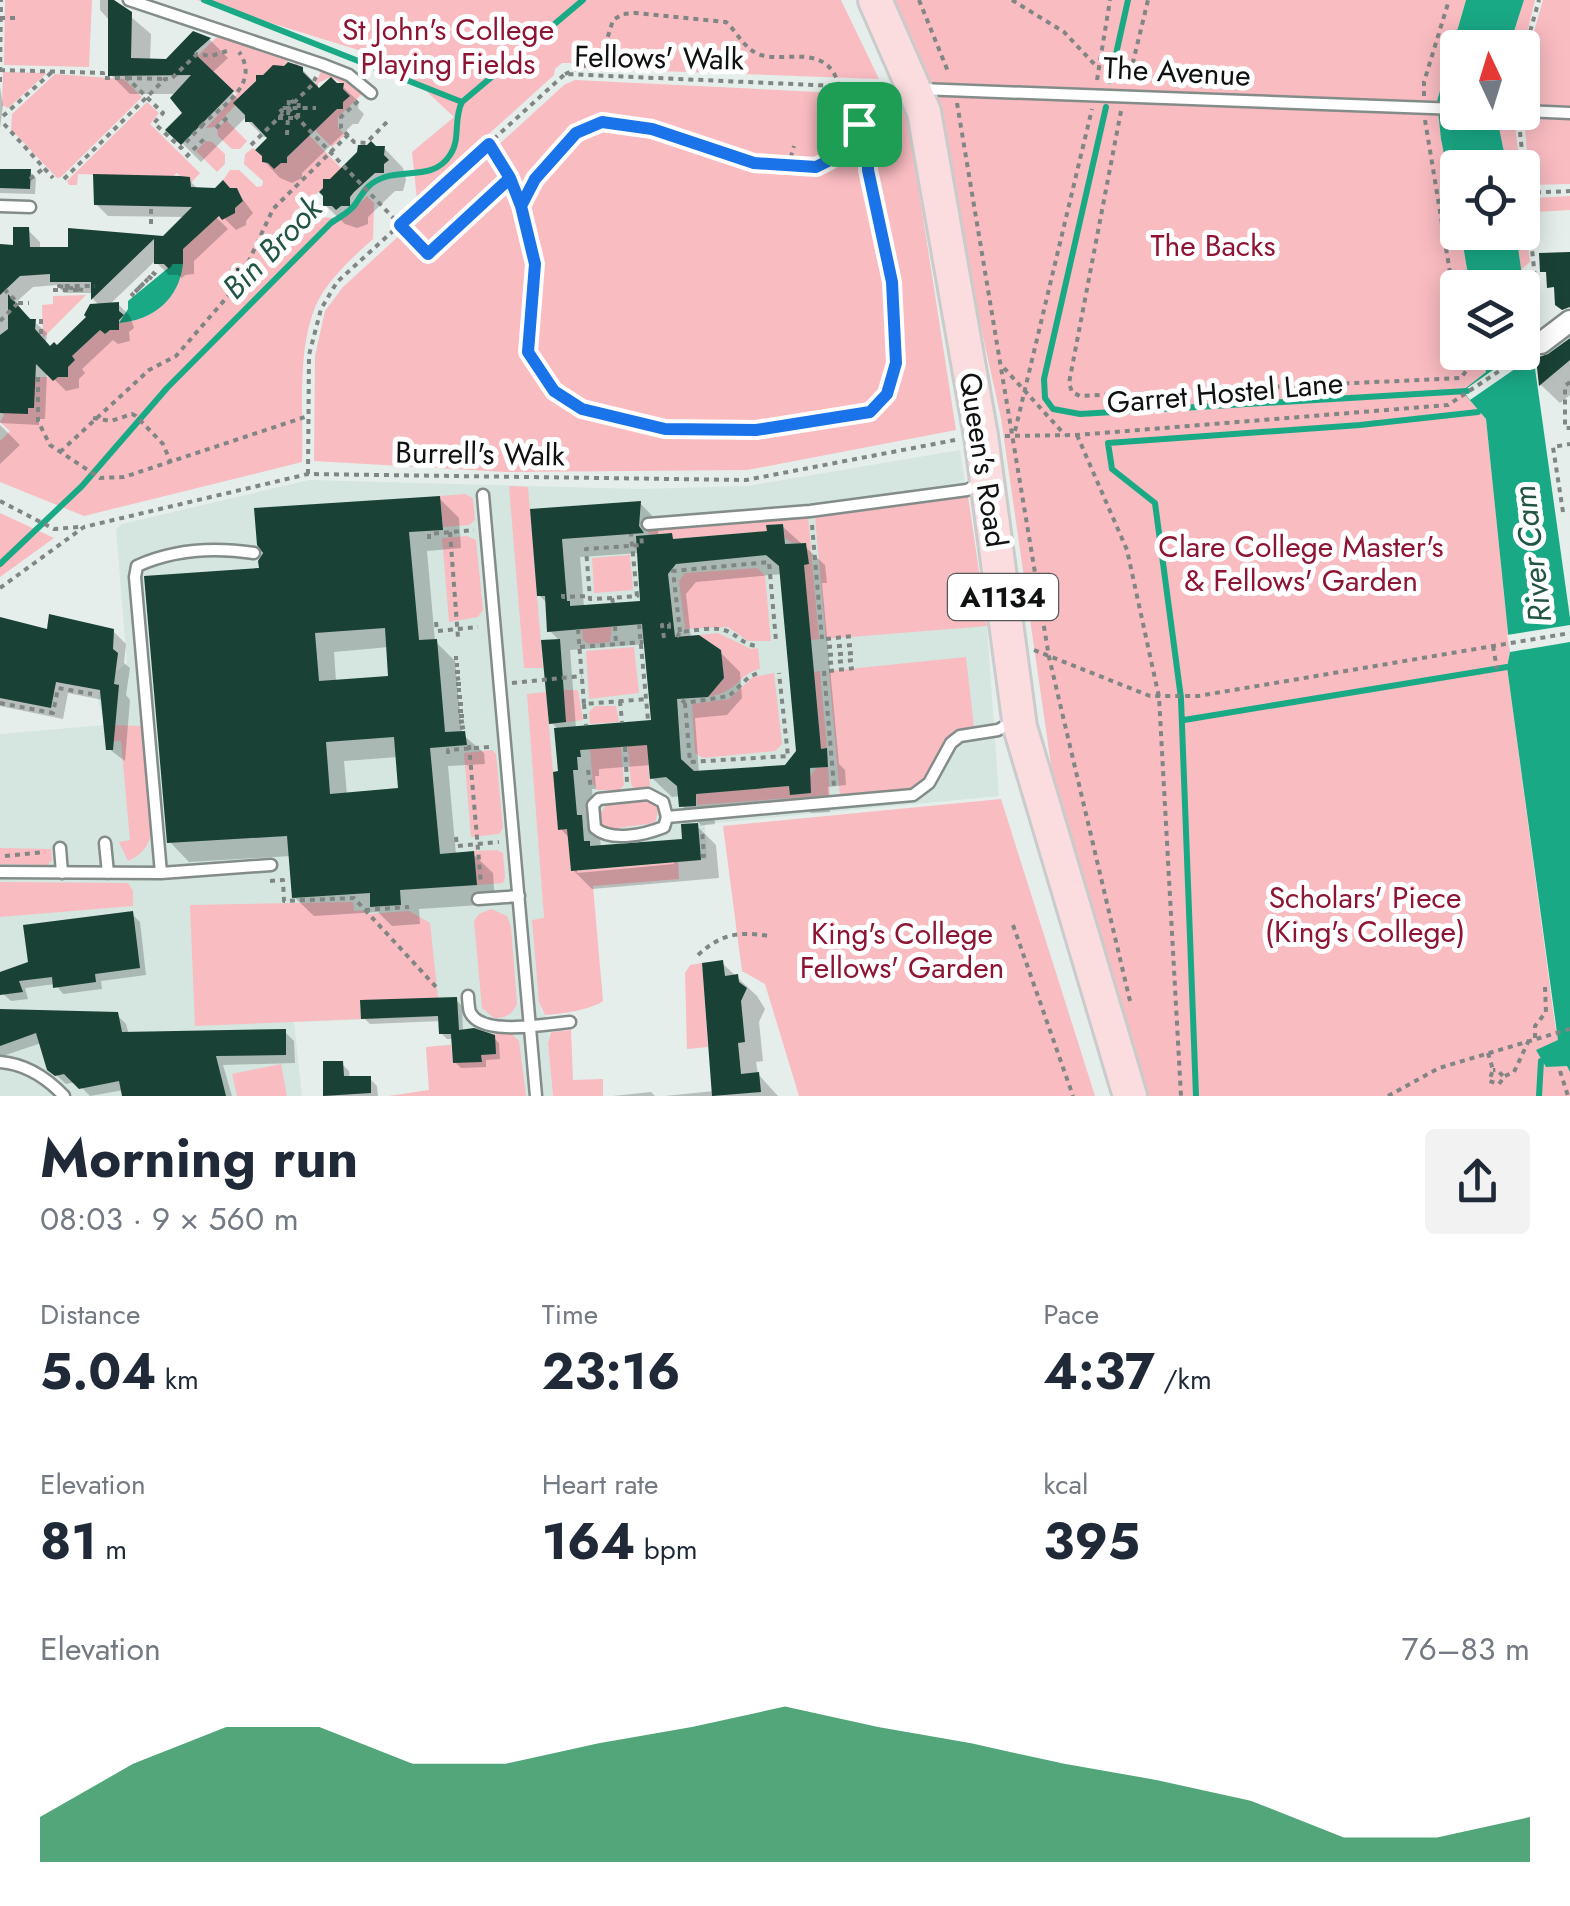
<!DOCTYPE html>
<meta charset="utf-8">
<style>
body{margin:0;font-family:Jost,sans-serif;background:#f2f2f3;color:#1f2937;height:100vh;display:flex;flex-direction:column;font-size:38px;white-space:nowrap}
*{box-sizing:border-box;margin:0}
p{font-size:32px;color:#747a83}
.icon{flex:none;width:55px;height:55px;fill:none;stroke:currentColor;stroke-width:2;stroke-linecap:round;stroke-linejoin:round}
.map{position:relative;height:1096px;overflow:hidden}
.details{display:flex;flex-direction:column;background:#fff;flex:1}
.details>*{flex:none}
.needle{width:65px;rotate:356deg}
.buttons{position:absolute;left:1440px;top:30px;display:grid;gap:20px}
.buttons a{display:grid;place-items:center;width:100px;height:100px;border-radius:10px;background:#fff;box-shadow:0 5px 25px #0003;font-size:50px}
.pin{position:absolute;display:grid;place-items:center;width:85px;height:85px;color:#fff;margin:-42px;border-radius:20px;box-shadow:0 5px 15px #0006}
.round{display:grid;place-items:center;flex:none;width:105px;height:105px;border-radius:10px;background:#f2f2f3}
.summary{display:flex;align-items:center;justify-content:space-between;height:170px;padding:0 40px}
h1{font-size:55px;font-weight:700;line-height:75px}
.figures{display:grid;grid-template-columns:repeat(3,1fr);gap:15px;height:170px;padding:10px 40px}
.figures div{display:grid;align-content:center}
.figures b{font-size:50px;font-weight:700}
.figures small{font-size:28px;font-weight:400}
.figures p{font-size:28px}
.chart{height:280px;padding:20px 40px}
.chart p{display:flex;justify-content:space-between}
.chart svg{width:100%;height:180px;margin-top:10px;fill:#0b8043;opacity:.7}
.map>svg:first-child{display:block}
</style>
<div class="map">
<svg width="1570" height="1096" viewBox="0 0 1570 1096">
<rect width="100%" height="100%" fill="#e5eeeb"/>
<path fill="#d4e6df" d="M960 450 987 626 999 796 705 824 707 859 541 874 544 919 533 920 541 1010 551 1023 548 1043 553 1096H389L429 1090 426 1047 451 1044 450 1034H439L438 1013 432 1012V1017L294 1022 302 1096H0V734L105 725 98 700 101 683 127 663 116 529 122 524 309 480 640 489 748 486Z"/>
<path fill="#f9bcc1" d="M5 0H92L89 67 4 65Z
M197 0H841L879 79 576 68 570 63H562L555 69 554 75 417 199 412 152 454 117 394 61Z
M894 0H1466L1437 101 1458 232 1461 233 1470 287 1458 288V352L1482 353 1486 372 1462 391 1486 419 1510 652 1507 667 1555 1025 1570 1072V1096H1138L1061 834 1001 418 926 79Z
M1524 0H1535L1523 50 1509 47Z
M1543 0H1570V106L1523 104 1526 60Z
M220 34 301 62 297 66 290 59 284 66 269 69 215 127 206 128 237 94 213 71 188 65Z
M322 69 344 78 362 94 338 117V128L345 135 332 147 315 130 337 109H343V102L349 96 343 89V84L331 77 318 83V89L315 85Z
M3 72 47 73 8 108 2 105Z
M55 74 124 79 142 97 61 177 57 178 11 129 12 114Z
M575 80 899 96 907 114 956 430 747 470 506 472 314 461 315 356 325 311 343 287 564 85Z
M147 102 159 113 150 124 200 173 191 183 190 177H181L177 173 172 177 78 174 77 185H69L67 181Z
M1496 114 1514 116 1520 167H1507Z
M1524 118 1570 119V184L1530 185Z
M226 120 247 141 240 149H232L218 136 217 129Z
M309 135 341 168 332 179H324L323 188 307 203 308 217 344 218 367 196 374 203 373 239C352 258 328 279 316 305 296 352 304 412 302 462L84 516 0 482V441L10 431 0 422 4 415 0 411 28 414V408H34L35 377H48L53 381 58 377H68V367L75 360 72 356 100 330 105 334 110 330H118L119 323C162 319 184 291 183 249L219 216 223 219 243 201 237 188H230L223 180 230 170H239L257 187 262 186 263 181 244 164 245 154 253 148 262 156V162L287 163V157Z
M206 141 212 142 225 154V164L217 172 196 151Z
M1523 196 1530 262 1521 270 1516 233 1522 232Z
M1570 196V210L1535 212 1534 198Z
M86 295 43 338 42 305 53 304V296Z
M509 486 528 487 543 668H524Z
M465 494 473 498 475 520 469 525 443 527 440 496Z
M968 496 987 626 826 639 815 517Z
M0 513 54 538 0 577Z
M808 516 819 639 811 640 804 565 809 564 806 543H792L785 538 783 524 767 525V531L673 539 671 533 649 535 648 529Z
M467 536 476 540 483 610 478 617 449 622 442 538Z
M630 555 633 590 594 593 592 558Z
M757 568 765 575 771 641H748L728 627 685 629 679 581 685 573Z
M612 626 610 642 589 644 583 640 582 629Z
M718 633 751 649 758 648 760 669C737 674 741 691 708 697L724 678 721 650 699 635Z
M634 647 639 693 589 699 586 651Z
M966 657 974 727C932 737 943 770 913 788 894 798 861 795 840 797L829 671Z
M820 671 827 748 821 749 814 672Z
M774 673 782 744 775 751 703 758 695 753 692 704 729 699 753 677Z
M563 690H578L583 720 566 722Z
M546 692 558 829H567L571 871 678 862 679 879 593 886 603 1001C590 1010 562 1014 545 1015L539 1002 532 920 544 918 527 694Z
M595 706H616L619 722 590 724 589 712Z
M106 725 143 726 152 829C149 846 143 854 128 861L119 842 130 840 121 741H108Z
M654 744 648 760 650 788 634 789 631 784 628 746Z
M621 747 624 785 620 790H597L593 783 590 749Z
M492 750 496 754 503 828 499 834 471 837 464 753Z
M828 767 830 795 697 805 696 794 789 786 790 795 811 793 810 777 816 768Z
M1001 799 1095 1096H799L765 984 742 971 723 826Z
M647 800 659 806 655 823 611 829 601 825 599 815 607 804Z
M0 848 51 849 52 860 48 865 0 864Z
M497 850 503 853 505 877 503 883 477 885 474 851Z
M0 882 128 883 133 891V906L0 917Z
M353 902 354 911 365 910 369 914 409 911 430 923 438 998 360 1001 361 1019 195 1026 190 905Z
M491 909 507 916 511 927 517 1004C512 1015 506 1018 494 1018L482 1008 474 921 479 914Z
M702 963 708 1047 687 1049 685 973 690 965Z
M571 1030 573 1080 603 1079V1096H553L548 1043 551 1032Z
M494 1031 510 1032 519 1041 526 1096H389L429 1090 426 1047 451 1045 453 1063 482 1061 481 1055 495 1054Z
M281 1064 287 1096H237L232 1074Z"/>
<path fill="#1aa985" d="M1466 0H1524L1509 47 1458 48V112L1496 113 1507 167 1458 168 1457 217 1441 139 1437 101Z
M1461 233H1516L1570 618V1072L1567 1066 1546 1067 1536 1050 1558 1040 1507 667 1510 652 1486 419 1462 391 1486 372 1482 353 1522 352V288L1470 287Z
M173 264H183C179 299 154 320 119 323L128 309V301Z"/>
<path fill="#e5eeeb" d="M1533 342 1535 355 1470 400 1463 391Z
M1570 625V642L1510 652 1507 635Z"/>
<path fill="#0003" fill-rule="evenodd" d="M100 0H111L151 34 150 61 167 62 194 34 210 40 228 58 212 73 240 101 302 69 318 86V92L342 86 359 102 358 108 364 114 358 124H353L302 173V178L292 183 280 178 264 161 273 137H264L248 121V115L201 162 169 130 186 113 178 94H130L111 75V22L100 10Z
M0 87 3 105 0 128Z
M384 148 403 168 406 180 403 191H395L368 217V224L357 228 345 224 325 205 331 181Z
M0 171 30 172 36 178 35 194 0 193Z
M189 180 199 190H236L253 213 246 221V225L236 230 212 206 208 209 228 229 194 261V274L185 275 182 278 178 275H169L155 261 109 305 118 304 130 316 134 328 129 332 130 341 118 344 113 340 82 369 85 373 79 379V388L66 391 47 372 45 419H39V425L0 423V247H15L28 230 40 242V250H70L71 231 164 238 185 217 108 216 96 204ZM57 285 64 293H93V299L100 306 57 348H50L46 343 47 333 14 304 33 287Z
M1570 340V395L1560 403 1541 385 1538 360 1550 356Z
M0 425 20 445 0 464Z
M439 498 459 518 461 548 427 551 435 641 455 661 462 734 484 753 485 764 448 766 456 855 473 854 493 873 495 904 419 909 420 924 392 926 378 912 314 916 294 897 291 856 189 862 170 842 261 571ZM389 647 391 678 336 682 334 652ZM398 757 401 791 347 795 344 761Z
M640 503 659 523 658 537 671 536 676 541 770 533 782 526 825 565 827 583H822L839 764 845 770 846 785 828 787 830 812 811 813 804 805 714 813 715 824 697 826 716 845 719 878 592 889 573 870 570 839 561 829 557 728 551 722 544 643 561 642 550 631 548 604 539 595 533 511ZM639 553 643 603 584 607 580 557ZM782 574 798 751 787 767 699 773 695 718 727 715 742 698 740 672 720 652 691 638 686 594 696 582ZM646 644 654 722 576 728 570 650ZM651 765 652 778 672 797 681 796 682 806 701 825 684 827V841L601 848 600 837 595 832 592 789H596L595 776H599V769ZM674 860V864L577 873V868Z
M0 620 49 632 113 631 126 644 124 663 130 668 126 695 130 700 125 761 109 749 103 700 68 693 63 719 0 706Z
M132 914 140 922 146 975 101 981 102 989 63 994 55 984 25 988 28 999 11 1001 0 991V974L30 964Z
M722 963 757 996 765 1009 759 1022 763 1061 756 1062 758 1074 778 1096H665L714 1091Z
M456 1000 462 1006 463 1032 493 1037 499 1043 500 1059 486 1060V1067L461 1068 455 1062 454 1039H447L441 1033V1021L370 1024 364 1018Z
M0 1012 117 1015 126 1024 129 1035 285 1032 294 1041 295 1063 223 1065 232 1096H125L124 1090 90 1096 76 1082 66 1084 49 1068 41 1043 0 1057Z
M326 1064H342L349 1071 350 1079H370L377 1086 378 1096H326Z
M651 1092 655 1096H613Z"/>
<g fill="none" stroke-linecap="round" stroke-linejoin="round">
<path stroke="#1aa985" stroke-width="6" d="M204 0 462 102
M1110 81 1128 0
M1106 107 1044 379 1045 398 1053 409 1080 414 1467 391
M0 564 82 486 167 388 331 223C339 217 351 212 356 203 364 191 369 182 385 177 407 170 435 179 450 155 461 140 453 119 462 102L583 0
M1181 698 1155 503 1112 469 1108 443 1360 425 1478 412
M1181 699 1196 1096
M1184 720 1507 667
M1539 1096 1541 1061"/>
</g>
<path fill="#1a4135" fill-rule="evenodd" d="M108 0H114L132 12 131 58 166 59 193 31 211 38 194 53 234 91 181 145 165 130 182 113 170 98 191 75 108 76Z
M288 62 303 67V72L319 88 331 77 337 83H344L343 89 350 96 343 102V109H337L287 157V163H281L274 169 268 163 262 162V156L255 150 267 138 252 122H245V115L233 103 256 81V75H263L273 65 284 66Z
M371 141 376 146H385L384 155 389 160 384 164V173H375L354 192 350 197V206H341L336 210 332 206H323V196L319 192 323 188V179H330L357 152 358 145H367Z
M0 169H31L30 189 0 188Z
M93 174 180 176 190 177 191 187 215 188 223 180 230 188H237L243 201 235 208V213L222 220 219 216 183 249V264H173L169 269 164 264H154V239L91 300V282H50V274L20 276 0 295V244L13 245V227H29L30 247H68V228L163 236 192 207 94 205Z
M1570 252V307L1562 310 1555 305 1554 287 1547 288 1546 272H1540L1539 253Z
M8 294 30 319H36L35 329 50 346 54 342 57 345 86 317 84 315 90 304 119 302V311L124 315 119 320V330H110L105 334 100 330 72 356 75 360 68 367V377H58L53 381 36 364 34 408H28V414L0 413V335L8 329Z
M1570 338V360L1539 386 1536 358 1548 354Z
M440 496 443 530 409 532 419 640 437 639 445 732 465 731 467 745 430 748 440 854 474 851 477 885 400 890 401 905 370 907V893L292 898 287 836 167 843 144 576 259 568 258 561 263 553 257 545 254 508ZM385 628 388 676 319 681 315 633ZM394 737 398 788 330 794 326 742Z
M641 501 639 526 644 533 562 539 567 601H570V606L640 601 636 536 672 533 673 539 767 531 766 525 783 524 785 544 806 543 809 564 804 565 814 672 821 749 827 748 828 767 810 768 811 793 790 795 789 786 696 794V806L679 807 677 786 666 777 650 779 647 745 580 750 581 757H577L578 770H573L577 815H582L584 841H590V846L682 839 681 824 698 823 701 860 571 871 567 829 558 830 553 772 558 771 554 728 651 720 642 624 547 632 545 596H537L530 509ZM766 555 779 566 796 751 785 765 694 771 681 759 677 699 708 697 724 678 721 650 699 635 675 637 668 574 676 564Z
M49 614 114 629 113 649 118 653 114 684 119 685 113 750H106L100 690 56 682 51 708 0 698V617L47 629Z
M560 639 566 722 549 724 541 640Z
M133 911 140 968 95 974 96 982 53 988 52 977 19 981 23 992 0 995V972L28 962 23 925Z
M723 960 725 976 738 974 739 982 747 988 741 1001 745 1042 738 1043 741 1074 759 1072 761 1092 712 1096 702 963Z
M457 997 459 1030 474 1028 495 1035 496 1054 481 1055 482 1062 453 1063 451 1034H439L438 1016 361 1019 360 1000Z
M0 1009 118 1012 122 1032 286 1029V1055L216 1056 226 1096H122L119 1081 79 1089 64 1074 55 1076 47 1070 36 1033 0 1046Z
M323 1061H343L344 1076H371V1093L323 1096Z"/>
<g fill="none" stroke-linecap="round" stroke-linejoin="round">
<g stroke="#838c88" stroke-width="15">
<path id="service" d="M129 0 321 64 349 75 371 93
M920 89 1458 109
M1522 111 1570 113
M0 206 30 207
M483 495 536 1096
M648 524 810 511 967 490 982 482
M648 794 663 802 667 817 664 827C644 835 611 842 595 828L593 805 599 799Z
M667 817 913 795 929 783 951 743 960 736 998 730 1014 721
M105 843 108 873
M60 848 62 873
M0 872 161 873 271 865
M161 873 135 577 137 566C174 549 214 547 254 553
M478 899 519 896
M468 996C468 999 469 1010 470 1012 481 1037 547 1024 570 1022
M0 1062C26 1064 46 1077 64 1096"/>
</g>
<g stroke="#838c88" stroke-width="25">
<path id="minor" d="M1541 343 1570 321"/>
</g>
<g stroke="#cacbcb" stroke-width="38">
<path id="primary" d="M875 0 924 112 981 436 1020 727 1130 1096"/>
</g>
<path stroke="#808684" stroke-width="4" stroke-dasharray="5 5" stroke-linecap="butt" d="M919 0 949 74
M1012 0 1064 32 1098 68
M0 18H19
M1522 60 1539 0
M0 70 103 73V78H127L163 113 154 123 181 148 201 126 204 129
M565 74 593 62 605 46 613 20 623 14 635 13 726 22C737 32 743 47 758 54 780 63 812 47 831 69 841 80 841 107 840 121 840 135 839 153 826 162 787 190 659 121 604 123 570 124 535 178 521 206L535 264 528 352 553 391 582 409 665 429 756 430 870 412 887 394 896 363 892 282 868 170V137L859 124 840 117
M127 78 162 79
M1097 80 1110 0
M0 82 1 0
M1128 83 1148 0
M1424 96V82L1449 0
M358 101 341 117V128L354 142 366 143 388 121
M957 103 1049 657 1130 1001
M288 108 428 254 510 177
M1121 111 1069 383 1072 392 1080 396 1461 378 1466 371 1463 352
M283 113 279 108H316
M3 116 52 72
M278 118H298L299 99
M1425 120 1458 321
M1519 122 1536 288
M4 124 53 178
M201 126C223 105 261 84 239 52
M216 128 230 115
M287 135 289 98 294 103
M489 144 510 177 521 205
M251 145 312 85 316 77
M186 157 204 139
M788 167 794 146
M30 179 44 168
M64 179 165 79H171L197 54 211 56 230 50
M1526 193 1570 191
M151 224V206
M152 272 156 275
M148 276 152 279
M145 279 148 282
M141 283 144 286
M138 286 141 289
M135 289 138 292
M53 290H83L59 286H95
M131 293 134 296
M18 303H29
M41 319V339
M0 321 18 303 5 290
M1004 368 1065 435
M38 377V421L50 445 100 478 124 477 308 416
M1570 382 1565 386V428H1570
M93 418 111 421 132 414 136 416 163 444 171 463
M1015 431 1092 109
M1077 435 1127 550 1159 697 1181 1096
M1005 436 1077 435 1448 405 1528 352
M60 452 149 370 176 356 228 296 246 267 273 209 352 131
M308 474 309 355 321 309 337 282 565 74 883 88
M0 501 54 529 79 527
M1563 512 1553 447 1570 444
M812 525 822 639
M450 532 458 638
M429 539V534L474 530
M0 588 84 527 308 474 746 480 955 440
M563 594V597L590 596
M612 598 590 599 586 549 642 545 641 534
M613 603 612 598 637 596 631 534
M436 622 437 631 478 627
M639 624 648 720
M615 626 616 644
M578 629 584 704 648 699
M680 632 673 571 769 562 776 641
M677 637 680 632C695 631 716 625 729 632 741 638 744 645 758 646
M664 638 662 625 669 624V633
M826 639 853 636
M1493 646 1497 669
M580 647 643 642
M827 647 853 645
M1034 650 1150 696H1198L1570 633
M828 655 854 653
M454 658H458
M828 663 854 660
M455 665H459
M824 671 834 786
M829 671 855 668
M455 672H460
M456 679 460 678
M512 683 582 676
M456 684H461
M457 690H461
M457 697H462
M682 700 685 703 729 696 749 677 760 672
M620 701 622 722
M0 703 53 713 58 688 92 694
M685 703 690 762 788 756 779 673
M458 704H463
M584 704 586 725
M458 711H463
M459 716H464
M459 722 465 721
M460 728 465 727
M469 745 481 884
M625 747 627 782
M448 754V750L489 747
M588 770 591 788
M456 837 457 846 499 842
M5 856 45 852
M701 856H704L702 829
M270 881 283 880 284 901 354 898 437 988
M365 910 409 907
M1013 925 1073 1096
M698 955C721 934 738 931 769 936
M1535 1038V1026L1546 1012 1545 987
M1488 1053 1493 1070 1489 1081 1499 1084 1504 1077 1497 1070H1493
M1560 1071 1568 1096
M1505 1076 1514 1072 1529 1040
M1388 1096 1439 1068 1570 1029"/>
<use href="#service" stroke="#fff" stroke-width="10"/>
<use href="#minor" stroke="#fff" stroke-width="20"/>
<use href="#primary" stroke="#fbdddf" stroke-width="32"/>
</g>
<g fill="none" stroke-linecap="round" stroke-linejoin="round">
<g stroke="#fff" stroke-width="20">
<path id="route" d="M859 124 840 117 838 143 830 160 816 167 754 163 652 129 602 122 576 133 535 179 521 206 510 178 428 254 400 225 489 144 510 178 521 206 535 264 528 352 554 391 582 409 665 429 756 430 870 412 887 394 896 363 892 282 868 170V137L859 124"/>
</g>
<use href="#route" stroke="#1a73e8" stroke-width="12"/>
</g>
<g text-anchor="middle" stroke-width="10" stroke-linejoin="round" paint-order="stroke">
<rect fill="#fff" stroke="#575958" stroke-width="2.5" x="948" y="574" width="110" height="46" rx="8"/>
<g font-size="28" font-weight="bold" fill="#0f1211">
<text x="1003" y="607">A1134</text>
</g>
<g font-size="30" fill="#8e1433" stroke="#fff">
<text x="448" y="40">St John's College<tspan x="448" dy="34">Playing Fields</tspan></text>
<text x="1213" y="256">The Backs</text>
<text x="1301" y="557">Clare College Master's<tspan x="1301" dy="34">&amp; Fellows' Garden</tspan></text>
<text x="1365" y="908">Scholars' Piece<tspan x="1365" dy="34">(King's College)</tspan></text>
<text x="902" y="944">King's College<tspan x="902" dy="34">Fellows' Garden</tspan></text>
</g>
<g font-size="30" fill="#0f1211" stroke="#fff">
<text transform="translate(659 58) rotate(1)" y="10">Fellows' Walk</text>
<text transform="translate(1177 72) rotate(3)" y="10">The Avenue</text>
<text transform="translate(1225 393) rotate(-5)" y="10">Garret Hostel Lane</text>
<text transform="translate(480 454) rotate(1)" y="10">Burrell's Walk</text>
<text transform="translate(983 460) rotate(81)" y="10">Queen's Road</text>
</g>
<g font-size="32" font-style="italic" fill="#225545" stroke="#fff">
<text transform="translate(272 248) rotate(-46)" y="11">Bin Brook</text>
<text transform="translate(1532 554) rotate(-97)" y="11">River Cam</text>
</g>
</g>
</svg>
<div class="buttons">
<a><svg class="needle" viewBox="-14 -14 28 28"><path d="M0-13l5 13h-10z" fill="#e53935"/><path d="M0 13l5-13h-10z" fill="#747a83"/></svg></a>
<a><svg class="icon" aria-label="locate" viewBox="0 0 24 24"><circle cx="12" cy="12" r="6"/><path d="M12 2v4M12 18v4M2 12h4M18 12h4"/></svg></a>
<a><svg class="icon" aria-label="layers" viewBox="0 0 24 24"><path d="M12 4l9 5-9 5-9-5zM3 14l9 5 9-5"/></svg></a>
</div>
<div class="pin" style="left:859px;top:124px;background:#1e9e55"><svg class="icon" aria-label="arrive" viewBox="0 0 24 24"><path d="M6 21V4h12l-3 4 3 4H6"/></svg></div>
</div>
<section class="details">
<div class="summary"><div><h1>Morning run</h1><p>08:03 · 9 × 560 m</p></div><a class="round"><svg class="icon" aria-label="share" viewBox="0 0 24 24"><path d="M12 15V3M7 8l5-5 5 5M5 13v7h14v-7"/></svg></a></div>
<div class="figures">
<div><p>Distance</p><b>5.04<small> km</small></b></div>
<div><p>Time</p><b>23:16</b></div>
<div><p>Pace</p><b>4:37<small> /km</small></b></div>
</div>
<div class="figures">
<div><p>Elevation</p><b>81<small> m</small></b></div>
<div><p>Heart rate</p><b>164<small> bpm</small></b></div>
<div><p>kcal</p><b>395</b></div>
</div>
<div class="chart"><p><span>Elevation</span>76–83 m</p>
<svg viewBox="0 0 160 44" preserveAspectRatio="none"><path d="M0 44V33L10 20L20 11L30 11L40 20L50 20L60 15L70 11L80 6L90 11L100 15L110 20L120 24L130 29L140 38L150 38L160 33V44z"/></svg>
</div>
</section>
